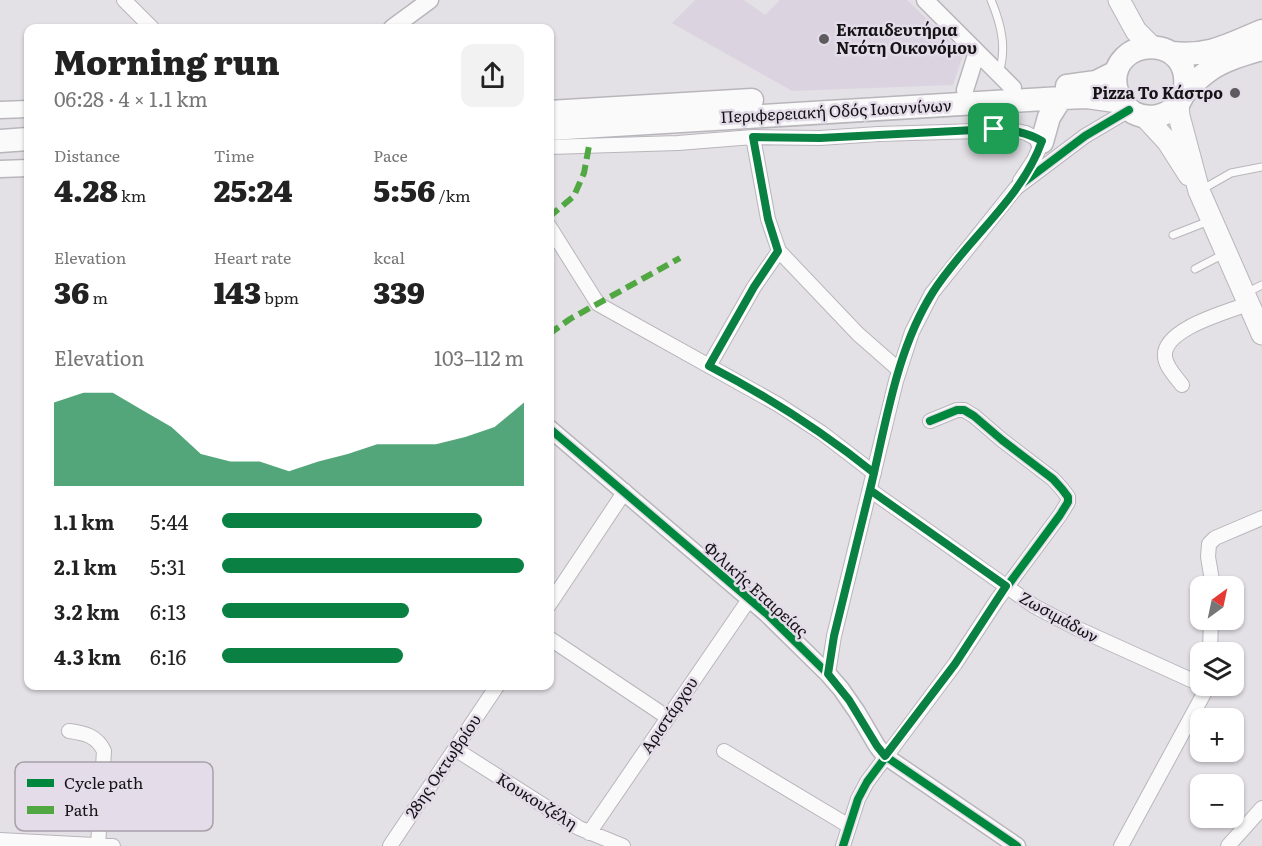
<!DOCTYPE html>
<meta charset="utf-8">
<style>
body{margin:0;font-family:Literata,serif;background:#f2f2f2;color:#222;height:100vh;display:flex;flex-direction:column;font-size:22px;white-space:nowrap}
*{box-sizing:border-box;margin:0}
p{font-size:20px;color:#767676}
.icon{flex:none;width:33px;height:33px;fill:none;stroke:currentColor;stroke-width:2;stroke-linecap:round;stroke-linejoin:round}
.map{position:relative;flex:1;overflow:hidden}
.panel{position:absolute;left:24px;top:24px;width:530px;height:666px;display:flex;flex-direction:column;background:#fff;border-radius:12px;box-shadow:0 2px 4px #0004}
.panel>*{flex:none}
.needle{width:39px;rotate:33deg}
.tools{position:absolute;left:1190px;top:576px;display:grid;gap:12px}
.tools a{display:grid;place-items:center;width:54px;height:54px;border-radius:12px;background:#fff;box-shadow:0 2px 4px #0004;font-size:30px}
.pin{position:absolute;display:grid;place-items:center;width:51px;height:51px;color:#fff;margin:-26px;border-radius:12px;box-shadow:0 3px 9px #0006}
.round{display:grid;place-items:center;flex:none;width:63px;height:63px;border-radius:12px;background:#f2f2f2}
.overview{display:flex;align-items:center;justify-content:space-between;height:102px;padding:0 30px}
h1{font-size:33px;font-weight:800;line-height:45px}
.metrics{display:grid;grid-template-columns:repeat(3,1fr);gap:9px;height:102px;padding:6px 30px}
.metrics div{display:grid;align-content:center}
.metrics b{font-size:30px;font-weight:800}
.metrics small{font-size:16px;font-weight:400}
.metrics p{font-size:16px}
.chart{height:168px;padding:12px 30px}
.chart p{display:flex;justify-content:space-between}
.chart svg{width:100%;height:108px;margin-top:6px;fill:#0b8043;opacity:.7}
ul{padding:0 30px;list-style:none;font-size:20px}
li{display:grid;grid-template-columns:96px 72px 1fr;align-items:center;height:45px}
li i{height:15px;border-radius:8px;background:#0b8043}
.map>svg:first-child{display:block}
</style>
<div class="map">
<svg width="1262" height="846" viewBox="0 0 1262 846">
<rect width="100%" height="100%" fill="#e3e0e6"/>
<path fill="#dbd4e0" d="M695 0H744L765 15 780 0H907L955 46 962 58 953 85 792 91 672 23Z"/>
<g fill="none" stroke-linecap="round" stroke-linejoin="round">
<g stroke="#b9b6bb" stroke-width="9">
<path id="service" d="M991 0C1001 24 1007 47 999 73
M1201 190 1231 173 1262 167
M1173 235 1209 221
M1195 269 1224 254
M1246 293 1262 285"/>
</g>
<g stroke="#b9b6bb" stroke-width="16">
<path id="minor" d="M124 0 152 28
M753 137 768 219 779 251 858 334 899 370
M549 147 678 143 753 137 820 138 878 134 1012 130 1026 133 1042 142 1034 160 1020 181
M549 226 598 304 779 405 822 433 874 473
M709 366 754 287 779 251
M1182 385C1176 377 1166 367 1165 357 1162 329 1227 312 1248 304
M870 490 1034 606 1074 627 1200 684
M1213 586 1208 557 1209 544 1215 538 1262 518
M549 605 625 491
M549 638 667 717
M1210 652 1211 620
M828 674 834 636 896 381 912 332 932 293 1016 188 1085 136 1129 110
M69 731C85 733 97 736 104 751L98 846
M455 749 579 828 623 846
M724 751 849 826
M589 833 750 598
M0 840 113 846
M390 846 497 686
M843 846 858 799 867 782 955 664 997 600 1060 515 1068 502V497L1062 489 1053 479 1002 440 974 416 964 410H957L930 421
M1121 846 1208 686
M1228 846 1262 808"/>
</g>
<g stroke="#b9b6bb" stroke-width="19">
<path id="tertiary" d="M925 0 1013 88
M392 28 430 0
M965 90 977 52
M0 110 28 109
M0 169 28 168
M549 428 767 614 828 674 841 689 857 712 877 746 885 756 1017 846"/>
</g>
<g stroke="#b9b6bb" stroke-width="23">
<path id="primary" d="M1119 0 1136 31 1151 46
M1178 105 1179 116 1199 191 1262 334
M1144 116 1168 142 1189 175"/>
</g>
<g stroke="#b9b6bb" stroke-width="25">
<path id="trunk" d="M1172 53C1209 57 1228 45 1262 31
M1067 86 1096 82 1116 72
M1184 94C1197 30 1107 36 1116 87 1118 98 1124 107 1134 113 1148 120 1165 117 1176 106 1180 103 1181 98 1184 94 1191 85 1201 76 1211 69 1226 59 1245 54 1262 49
M549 112 752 100
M549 129 1061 98 1087 97 1122 102
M0 141 28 139
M1042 142 1049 117 1061 98"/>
</g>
<use href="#service" stroke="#fbfafb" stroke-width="7"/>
<use href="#minor" stroke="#fbfafb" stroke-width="14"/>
<use href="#tertiary" stroke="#fbfafb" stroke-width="16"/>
<use href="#primary" stroke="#fbfafb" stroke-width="21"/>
<use href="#trunk" stroke="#fbfafb" stroke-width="22"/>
<path stroke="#51a842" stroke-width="6" stroke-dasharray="12 6" stroke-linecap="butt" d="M549 217 574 196 584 173 589 146
M549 334 570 319 680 258"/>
<g stroke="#e4dde9" stroke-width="11">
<path id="cycleway" d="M549 428 767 614 828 674 841 689 857 712 877 746 885 756 1017 846
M828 674 834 636 896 381 912 332 932 293 1016 188 1085 136 1129 110
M843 846 858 799 867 782 955 664 997 600 1060 515 1068 502V497L1062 489 1053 479 1002 440 974 416 964 410H957L930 421"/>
</g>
<use href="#cycleway" stroke="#00873e" stroke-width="8"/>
</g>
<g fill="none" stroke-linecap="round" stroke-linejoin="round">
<g stroke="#fff" stroke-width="12">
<path id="route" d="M994 129 820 138 753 137 768 219 778 251 754 287 709 366C767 396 823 432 874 473L834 636 828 674 849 700 877 746 885 756 955 664 1006 586 870 490C886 424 896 350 933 292 966 240 1021 200 1042 141 1026 132 1012 130 994 129"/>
</g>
<use href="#route" stroke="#0b8043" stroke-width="8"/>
</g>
<g fill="#5e5b5f" stroke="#e4dde9" stroke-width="2">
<circle cx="824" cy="39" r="6"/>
<circle cx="1235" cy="93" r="6"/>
</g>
<g text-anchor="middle" stroke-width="5" stroke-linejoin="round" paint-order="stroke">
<g font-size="16" font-weight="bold" fill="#161317" stroke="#e4dde9" text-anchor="start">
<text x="836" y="36">Εκπαιδευτήρια<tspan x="836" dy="18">Ντότη Οικονόμου</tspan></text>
<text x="1223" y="99" text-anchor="end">Pizza Το Κάστρο</text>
</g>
<g font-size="16" fill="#161317" stroke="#e4dde9">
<text transform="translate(836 111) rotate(-3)" y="6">Περιφερειακή Οδός Ιωαννίνων</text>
<text transform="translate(756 589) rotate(42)" y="6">Φιλικής Εταιρείας</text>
<text transform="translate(1059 617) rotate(29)" y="6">Ζωσιμάδων</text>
<text transform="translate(669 715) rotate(-56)" y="6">Αριστάρχου</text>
<text transform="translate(443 766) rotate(-56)" y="6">28ης Οκτωβρίου</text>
<text transform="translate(537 801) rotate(32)" y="6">Κουκουζέλη</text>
</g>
</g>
<rect x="15" y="762" width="198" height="69" rx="9" fill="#e4dde9" stroke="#a6a0aa" stroke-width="1.5"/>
<rect x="27" y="779" width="27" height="8" fill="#00873e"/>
<rect x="27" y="806" width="27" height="8" fill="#51a842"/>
<g font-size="16" fill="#161317">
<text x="64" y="789">Cycle path</text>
<text x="64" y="816">Path</text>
</g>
</svg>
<div class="tools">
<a><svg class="needle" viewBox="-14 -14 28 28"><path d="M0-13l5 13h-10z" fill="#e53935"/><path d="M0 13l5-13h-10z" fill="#767676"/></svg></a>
<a><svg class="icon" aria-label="layers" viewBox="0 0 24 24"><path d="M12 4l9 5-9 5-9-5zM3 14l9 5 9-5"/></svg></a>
<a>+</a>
<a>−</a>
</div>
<div class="pin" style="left:994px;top:129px;background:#1e9e55"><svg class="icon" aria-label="arrive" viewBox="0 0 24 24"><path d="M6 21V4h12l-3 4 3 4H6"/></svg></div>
<section class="panel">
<div class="overview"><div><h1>Morning run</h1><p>06:28 · 4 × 1.1 km</p></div><a class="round"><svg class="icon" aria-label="share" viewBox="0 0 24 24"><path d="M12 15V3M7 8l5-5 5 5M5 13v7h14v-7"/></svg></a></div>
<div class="metrics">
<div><p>Distance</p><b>4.28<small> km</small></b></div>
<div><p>Time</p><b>25:24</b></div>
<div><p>Pace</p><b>5:56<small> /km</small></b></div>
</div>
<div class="metrics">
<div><p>Elevation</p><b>36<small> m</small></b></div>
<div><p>Heart rate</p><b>143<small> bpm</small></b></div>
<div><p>kcal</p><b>339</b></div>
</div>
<div class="chart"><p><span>Elevation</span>103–112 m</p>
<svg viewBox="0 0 160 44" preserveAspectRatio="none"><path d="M0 44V10L10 6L20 6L30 13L40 20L50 31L60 34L70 34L80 38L90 34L100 31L110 27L120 27L130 27L140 24L150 20L160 10V44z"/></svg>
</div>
<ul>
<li><b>1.1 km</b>5:44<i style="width:86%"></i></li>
<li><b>2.1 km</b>5:31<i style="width:100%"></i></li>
<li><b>3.2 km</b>6:13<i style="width:62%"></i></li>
<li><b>4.3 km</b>6:16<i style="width:60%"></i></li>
</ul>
</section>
</div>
